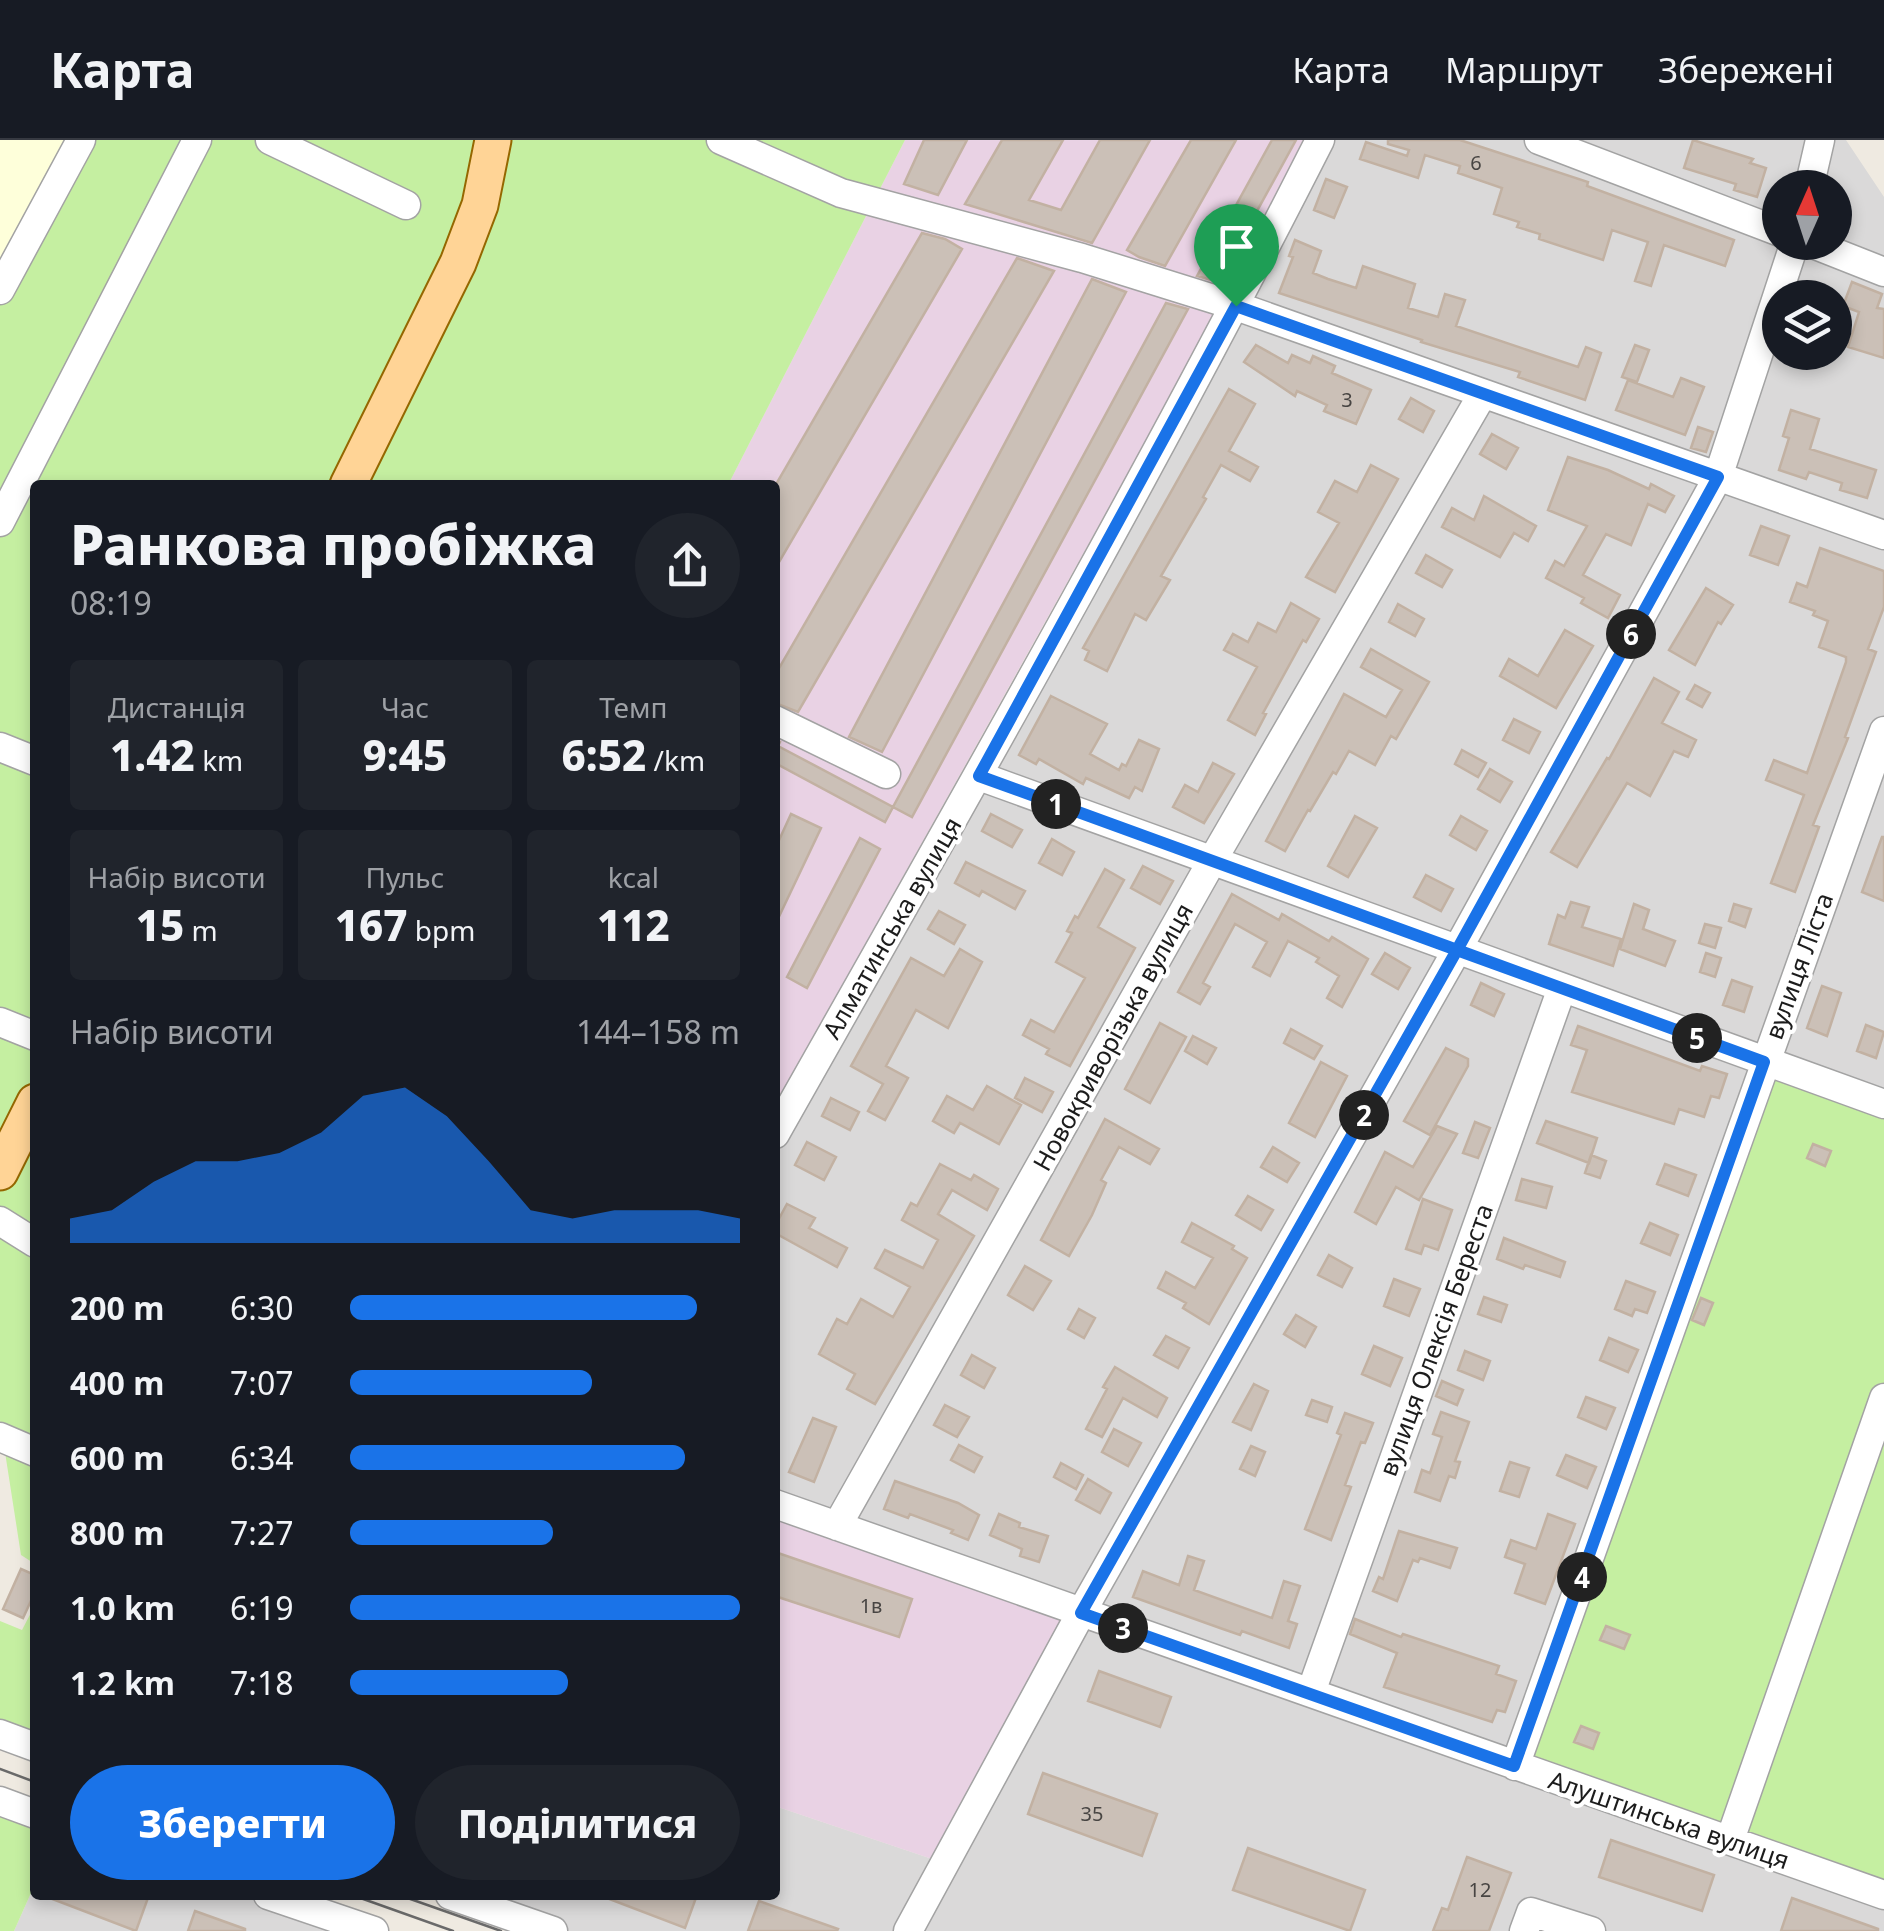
<!DOCTYPE html>
<html lang="uk">
<meta charset="utf-8">
<style>
body{margin:0;font-family:"Noto Sans",sans-serif;background:#20242c;color:#f1f3f6;height:100vh;display:flex;flex-direction:column;font-size:38px;white-space:nowrap}
*{box-sizing:border-box;margin:0}
p{font-size:32px;color:#9ea1a6}
.icon{flex:none;width:55px;height:55px;fill:none;stroke:currentColor;stroke-width:2;stroke-linecap:round;stroke-linejoin:round}
.map{position:relative;flex:1;overflow:hidden}
.drawer{position:absolute;left:30px;top:340px;width:750px;height:1420px;display:flex;flex-direction:column;background:#171b24;border-radius:10px;box-shadow:0 5px 15px #0003}
.drawer>*{flex:none}
.needle{width:65px;rotate:3deg}
.buttons{position:absolute;left:1762px;top:30px;display:grid;gap:20px}
.buttons a{display:grid;place-items:center;width:90px;height:90px;border-radius:50%;background:#171b24;box-shadow:0 5px 15px #0003;font-size:50px}
.pin{position:absolute;display:grid;place-items:center;width:85px;height:85px;color:#fff;margin:-102px -42px;border-radius:50% 50% 50% 0;rotate:-45deg;box-shadow:0 0 10px #0007}
.pin .icon{rotate:45deg}
.km{position:absolute;width:50px;height:50px;margin:-25px;border-radius:50%;background:#222;color:#fff;font-size:28px;line-height:50px;text-align:center}
.round{display:grid;place-items:center;flex:none;width:105px;height:105px;border-radius:52px;background:#20242c}
.headline{display:flex;align-items:center;justify-content:space-between;height:170px;padding:0 40px}
h1{font-size:55px;font-weight:800;line-height:75px}
.figures{display:grid;grid-template-columns:repeat(3,1fr);gap:15px;height:170px;padding:10px 40px}
.figures div{display:grid;align-content:center;border-radius:10px;background:#20242c;text-align:center}
.figures b{font-size:42px;font-weight:800}
.figures small{font-size:28px;font-weight:400}
.figures p{font-size:28px}
.chart{height:280px;padding:20px 40px}
.chart p{display:flex;justify-content:space-between}
.chart svg{width:100%;height:180px;margin-top:10px;fill:#1a73e8;opacity:.7}
.action{display:flex;gap:20px;margin-top:auto;padding:20px 40px}
.action a{flex:1;height:115px;border-radius:60px;background:#1a73e8;color:#fff;font-size:40px;font-weight:800;line-height:115px;text-align:center}
.action a+a{background:#20242c;color:#f1f3f6}
ul{padding:0 40px;list-style:none;font-size:32px}
li{display:grid;grid-template-columns:160px 120px 1fr;align-items:center;height:75px}
li i{height:25px;border-radius:12px;background:#1a73e8}
header{display:flex;align-items:center;gap:60px;box-sizing:border-box;height:140px;padding:0 50px;background:#171b24;border-bottom:2px solid #363941}
header strong{font-size:48px}
nav{display:flex;gap:55px;margin-inline-start:auto;font-size:35px}
.map>svg:first-child{display:block}
</style>
<header>
<strong>Карта</strong>
<nav><a>Карта</a><a>Маршрут</a><a>Збережені</a></nav>
</header>
<div class="map">
<svg width="1884" height="1791" viewBox="0 0 1884 1791">
<rect width="100%" height="100%" fill="#efeae1"/>
<path fill="#dad9d9" fill-rule="evenodd" d="M1320 0H1846L1884 57V1791H553L459 1755H775V1666L947 1724 775 1364V1005ZM1780 48H1835V102H1780ZM1780 158H1835V212H1780Z
M35 1744V1755H268L374 1791H14Z"/>
<path fill="#e9d2e4" d="M905 0H1314L775 966V345H728Z
M775 1364 1081 1473 947 1724 775 1666Z"/>
<path fill="#feffda" d="M0 0H81L0 150Z"/>
<path fill="#c5efa1" d="M81 0H905L728 345H35V1424L21 1415 0 1280V150Z
M1764 923 1884 964V1755L1515 1626Z
M35 1465V1607L0 1594V1481L22 1490Z
M0 1661 35 1674V1744L14 1791H0Z"/>
<path fill="#cbc0b7" stroke="#c2b1a2" stroke-width="2.5" d="M924 0H967L938 55 904 44Z
M1002 0H1063L1029 60 1061 70 1100 0H1150L1092 103 965 64Z
M1191 0H1236L1165 126 1139 117 1127 110Z
M1272 0H1296L1218 142 1197 136Z
M1388 0H1460L1588 42 1587 46 1734 100 1725 126 1664 105 1651 146 1635 141 1648 102 1612 90 1603 120 1539 99 1540 94 1517 87 1519 82 1494 74 1502 48 1458 33 1460 26 1425 15 1418 38 1360 19 1366 2 1407 16 1409 10 1388 4Z
M1693 0 1753 19 1750 23 1766 28 1757 57 1734 50 1736 44 1684 28Z
M1326 39 1347 47 1334 78 1314 70Z
M922 93 945 99 962 109 775 429V346Z
M1295 100 1321 111 1313 133 1328 139 1356 148 1363 126 1415 144 1408 168 1438 177 1445 154 1465 160 1456 186 1578 227 1586 207 1601 213 1585 260 1518 237 1520 232 1421 202 1422 200 1279 153 1293 117 1289 116Z
M1017 118 1054 131 798 572 775 563V535Z
M1092 139 1126 152 882 612 849 597Z
M1852 142 1882 154 1877 168 1884 169V218L1848 207 1859 172 1843 166Z
M1166 163 1188 169 912 677 893 667Z
M1256 205 1288 223 1292 215 1310 223 1313 216 1335 226 1332 233 1371 250 1356 284 1324 271 1327 265 1297 251 1295 256 1244 222Z
M1635 205 1649 210 1637 242 1622 237Z
M1681 238 1704 247 1685 295 1616 270 1628 240 1673 257Z
M1229 249 1255 264 1229 311 1258 327 1250 341 1221 325 1203 357 1206 359 1161 436 1170 440 1146 480 1135 474 1107 531 1085 520 1089 511 1083 508Z
M1411 258 1434 271 1423 292 1399 279Z
M1791 270 1819 279 1810 309 1876 330 1867 358 1840 350 1842 343 1809 332 1806 339 1779 330 1789 298 1783 296Z
M1698 287 1713 292 1706 312 1691 308Z
M1492 294 1518 308 1506 329 1480 314Z
M1568 317 1608 330 1649 349 1651 344 1674 356 1665 372 1648 364 1631 405 1606 394 1583 435 1620 455 1608 478 1581 463 1584 458 1546 438 1555 421 1564 426 1587 386 1548 370Z
M1371 325 1398 339 1335 452 1306 437 1339 383 1318 372 1335 341 1357 352Z
M1484 356 1536 386 1528 401 1514 393 1500 417 1442 387 1452 368 1474 380Z
M1761 386 1789 396 1778 425 1750 415Z
M1820 408 1884 431V467L1868 509 1876 512 1845 597 1848 598 1813 685 1819 687 1795 752 1771 743 1804 655 1766 640 1774 620 1807 633 1846 522V517L1819 507 1828 481 1813 475 1815 471 1790 462 1797 443 1807 447Z
M1426 415 1452 430 1442 447 1416 433Z
M1706 448 1733 465 1721 484 1718 482 1695 525 1669 510Z
M1291 463 1319 479 1306 502 1303 500 1263 573 1266 574 1255 595 1228 580 1257 527 1224 510 1233 494 1248 502 1258 483 1276 492Z
M1398 464 1424 479 1415 496 1389 482Z
M1565 490 1593 506 1556 568 1500 536 1509 519 1538 536Z
M1371 509 1429 542 1396 599 1391 596 1375 625 1349 611 1336 634 1333 632 1310 671 1308 670 1285 711 1266 701 1344 554 1386 577 1402 550 1361 527Z
M1654 538 1679 552 1662 583 1696 600 1688 617 1674 611 1650 656 1627 643 1577 727 1551 712 1607 618 1609 619Z
M1695 545 1710 553 1702 567 1687 559Z
M1051 556 1107 584 1090 614 1119 630 1122 624 1126 626 1139 600 1159 609 1142 651 1135 647 1129 658 1086 638 1083 644 1039 619 1036 624 1019 615Z
M1514 579 1540 592 1529 613 1503 600Z
M775 599 780 602 778 606 893 667 885 682 775 623Z
M1462 610 1486 623 1478 637 1455 624Z
M1213 623 1234 634 1204 683 1173 667 1185 645 1198 652Z
M1490 629 1512 642 1500 662 1478 649Z
M791 674 821 688 775 785V709Z
M991 674 1022 690 1012 707 982 691Z
M1355 676 1377 688 1348 737 1328 726Z
M1461 676 1487 691 1476 710 1450 695Z
M1882 697H1884V761L1862 752Z
M860 698 880 709 807 848 787 837Z
M1052 699 1074 712 1062 735 1039 723Z
M966 722 1025 751 1015 769 982 751 979 756 955 743Z
M1143 726 1173 741 1160 764 1131 748Z
M1105 729 1124 740 1098 787 1135 808 1070 926 1046 914 1049 909 1023 895 1031 880 1054 892 1085 838 1056 822 1072 793 1067 791 1075 776 1078 778Z
M1426 735 1453 749 1441 771 1414 757Z
M1232 754 1279 780 1282 774 1329 801 1332 797 1368 819 1342 867 1327 858 1339 836 1316 822 1319 818 1288 801 1270 836 1253 827 1267 802 1235 784 1203 843 1210 847 1200 864 1178 852Z
M1571 762 1589 767 1582 787 1621 799 1613 826 1549 804 1558 775 1565 778Z
M1634 764 1649 770 1643 789 1675 801 1665 826 1620 809Z
M1734 764 1751 769 1745 787 1729 781Z
M939 771 965 785 954 804 928 789Z
M1705 784 1721 788 1715 808 1699 803Z
M960 809 982 822 948 888 916 870 886 926 908 938 885 980 868 971 883 944 851 926 911 818 944 836Z
M1385 813 1410 828 1398 849 1372 834Z
M1706 813 1721 818 1715 837 1700 832Z
M1732 840 1752 847 1744 872 1723 865Z
M1481 843 1504 854 1494 876 1471 865Z
M1822 846 1841 853 1827 896 1807 888Z
M1160 883 1186 897 1150 963 1125 949Z
M1866 885 1884 892 1876 918 1857 911Z
M1578 886 1700 931 1702 926 1727 934 1719 958 1711 956 1704 977 1679 969 1674 984 1572 952 1587 910 1571 905Z
M1291 889 1322 906 1314 919 1284 903Z
M1193 896 1216 908 1207 924 1185 911Z
M1446 908 1468 919V926L1430 995 1404 981Z
M1321 922 1347 936 1315 997 1289 983Z
M1025 938 1053 952 1042 972 1015 958Z
M987 946 1021 965 999 1004 960 983 954 993 933 981 947 956 973 970Z
M831 958 859 972 850 990 822 976Z
M1105 979 1159 1009 1150 1024 1119 1007 1101 1040 1106 1043 1092 1075 1069 1116 1041 1100Z
M1546 981 1597 998 1589 1023 1537 1003Z
M1475 982 1490 988 1478 1018 1463 1013Z
M1437 986 1457 994 1419 1060 1396 1047 1376 1084 1355 1072 1385 1012 1413 1027Z
M807 1002 836 1017 824 1040 795 1025Z
M1813 1004 1831 1011 1825 1026 1807 1018Z
M1273 1007 1299 1023 1287 1042 1261 1027Z
M1591 1015 1606 1021 1600 1038 1585 1033Z
M940 1024 971 1040 974 1035 998 1049 987 1070 952 1050 938 1074 974 1096 875 1264 847 1249 855 1234 819 1214 837 1179 847 1184 861 1159 893 1177 910 1147 875 1128 885 1110 923 1128 938 1100 902 1080 911 1063 917 1066Z
M1665 1024 1696 1035 1688 1056 1657 1044Z
M1522 1039 1552 1047 1546 1068 1516 1060Z
M1248 1056 1273 1070 1261 1090 1236 1075Z
M1423 1059 1452 1070 1438 1110 1424 1105 1421 1114 1406 1109Z
M787 1064 815 1078 809 1088 847 1108 837 1127 775 1093V1086Z
M1192 1083 1234 1106 1232 1109 1247 1118 1209 1184 1183 1168 1186 1163 1158 1148 1166 1132 1195 1148 1213 1118 1182 1102Z
M1650 1083 1678 1095 1670 1115 1641 1103Z
M1504 1098 1565 1122 1560 1137 1525 1125 1523 1129 1497 1119Z
M1329 1115 1352 1128 1342 1147 1318 1135Z
M1025 1126 1051 1141 1033 1170 1008 1155Z
M1394 1139 1420 1149 1409 1176 1384 1166Z
M1626 1141 1655 1152 1647 1173 1635 1169 1632 1176 1615 1169Z
M1484 1157 1507 1165 1501 1182 1478 1174Z
M1701 1158 1713 1163 1704 1185 1692 1180Z
M1079 1169 1095 1178 1084 1198 1068 1189Z
M1296 1175 1316 1187 1305 1207 1284 1194Z
M1166 1196 1189 1208 1178 1228 1154 1215Z
M1609 1198 1638 1210 1628 1232 1600 1220Z
M1374 1206 1402 1218 1390 1246 1362 1234Z
M1465 1211 1490 1221 1483 1240 1458 1230Z
M972 1215 995 1228 984 1248 961 1235Z
M1115 1227 1167 1258 1157 1277 1123 1258 1102 1297 1086 1289 1107 1249 1103 1247Z
M1442 1241 1463 1250 1457 1265 1436 1256Z
M1254 1244 1268 1251 1251 1290 1233 1282Z
M1586 1257 1615 1268 1606 1289 1578 1277Z
M1312 1260 1332 1267 1327 1282 1306 1275Z
M945 1265 969 1277 957 1297 934 1285Z
M1441 1272 1469 1282 1455 1321 1460 1322 1455 1338 1449 1336 1440 1361 1415 1352 1422 1330 1430 1333 1442 1297 1433 1294Z
M1345 1273 1373 1283 1365 1303 1361 1302 1345 1345 1351 1347 1331 1400 1305 1389 1341 1295 1337 1293Z
M813 1278 836 1287 814 1342 789 1332Z
M1114 1289 1141 1303 1128 1326 1102 1312Z
M959 1305 982 1317 974 1332 951 1320Z
M1251 1306 1265 1312 1255 1336 1240 1329Z
M1566 1315 1596 1327 1587 1348 1557 1335Z
M1510 1322 1529 1328 1519 1357 1500 1351Z
M1061 1323 1083 1335 1076 1349 1054 1337Z
M1088 1339 1111 1353 1100 1373 1076 1360Z
M895 1341 958 1363 979 1375 968 1400 951 1393 953 1390 910 1374 908 1378 884 1369Z
M999 1374 1020 1383 1019 1387 1048 1396 1039 1422 1020 1416 1022 1409 990 1395Z
M1548 1374 1575 1384 1545 1464 1515 1453 1525 1424 1505 1417 1511 1400 1536 1409Z
M1399 1391 1457 1408 1450 1428 1420 1418 1418 1422 1413 1420 1397 1461 1373 1451 1379 1437 1383 1439Z
M775 1412 912 1459 899 1497 775 1456Z
M1188 1416 1204 1421 1194 1450 1272 1478 1284 1441 1300 1446 1288 1481 1297 1484 1289 1508 1242 1491 1240 1495 1220 1488 1133 1457 1143 1431 1179 1445Z
M21 1429 35 1435V1452L23 1478 3 1469Z
M1355 1479 1401 1497 1403 1494 1499 1526 1496 1534 1516 1541 1505 1572 1497 1570 1492 1582 1384 1547 1397 1513 1350 1494Z
M1606 1486 1630 1495 1624 1509 1600 1500Z
M1099 1531 1171 1557 1160 1587 1088 1561Z
M1581 1586 1599 1593 1593 1609 1574 1602Z
M1043 1633 1157 1674 1142 1716 1028 1674Z
M1611 1700 1714 1735 1702 1771 1599 1737Z
M1248 1708 1365 1750 1350 1791 1233 1750Z
M1467 1717 1511 1733 1489 1791H1433L1442 1768 1448 1770Z
M42 1755H149L136 1791Z
M599 1755H697L685 1788Z
M1792 1758 1878 1789V1791H1781Z
M759 1761 838 1789 837 1791H748Z
M195 1771 245 1789V1791H188Z"/>
<g fill="none" stroke-linecap="round" stroke-linejoin="round">
<g stroke="#a3a3a3" stroke-width="31">
<path id="minor" d="M270 0 406 65
M721 0 841 53 1082 118 1236 166 1884 395
M1539 0 1780 92
M1809 48 1820 0
M1808 102 1884 132
M0 150 81 0
M0 382 197 0
M775 580 886 634
M0 607 35 621
M979 636 1884 964
M0 882 35 896
M775 994C961 665 1149 337 1320 0
M0 1081 35 1103
M0 1297 35 1312
M775 1364 1884 1755
M837 1386 1212 721 1482 255
M1311 1552 1562 848
M0 1594 35 1607
M1515 1626 1884 591
M0 1661 35 1674
M1730 1700 1884 1258
M268 1755 374 1791
M450 1755 553 1791
M908 1791 1081 1473 1457 810 1718 337 1795 102
M1524 1791 1531 1772 1591 1791"/>
</g>
<g stroke="#956700" stroke-width="39">
<path id="major" d="M348 345 458 123 480 65 493 0
M0 1032 35 962"/>
</g>
<use href="#minor" stroke="#fff" stroke-width="28"/>
<use href="#major" stroke="#ffd496" stroke-width="35"/>
<path stroke="#6a6a6a" stroke-width="2.5" d="M0 1629 35 1642
M352 1755 453 1791
M399 1755 501 1791"/>
</g>
<g fill="none" stroke-linecap="round" stroke-linejoin="round">
<g stroke="#fff" stroke-width="20">
<path id="route" d="M1236 166 979 636 1457 810 1081 1473 1514 1626 1764 922 1457 810 1718 337 1236 166"/>
</g>
<use href="#route" stroke="#1a73e8" stroke-width="12"/>
</g>
<g text-anchor="middle" stroke-width="8" stroke-linejoin="round" paint-order="stroke">
<g font-size="20" fill="#484543">
<text x="1476" y="30">6</text>
<text x="1347" y="267">3</text>
<text x="871" y="1473">1в</text>
<text x="1092" y="1681">35</text>
<text x="1480" y="1757">12</text>
</g>
<g font-size="25" fill="#1c1c1c" stroke="#fff">
<text transform="translate(892 788) rotate(-60)" y="9">Алматинська вулиця</text>
<text transform="translate(1799 826) rotate(-70)" y="9">вулиця Ліста</text>
<text transform="translate(1113 897) rotate(-61)" y="9">Новокриворізька вулиця</text>
<text transform="translate(1436 1200) rotate(-70)" y="9">вулиця Олексія Береста</text>
<text transform="translate(1669 1680) rotate(19)" y="9">Алуштинська вулиця</text>
</g>
</g>
</svg>
<div class="buttons">
<a><svg class="needle" viewBox="-14 -14 28 28"><path d="M0-13l5 13h-10z" fill="#e53935"/><path d="M0 13l5-13h-10z" fill="#9ea1a6"/></svg></a>
<a><svg class="icon" aria-label="layers" viewBox="0 0 24 24"><path d="M12 4l9 5-9 5-9-5zM3 14l9 5 9-5"/></svg></a>
</div>
<div class="pin" style="left:1236px;top:166px;background:#1e9e55"><svg class="icon" aria-label="arrive" viewBox="0 0 24 24"><path d="M6 21V4h12l-3 4 3 4H6"/></svg></div>
<b class="km" style="left:1056px;top:664px">1</b>
<b class="km" style="left:1364px;top:975px">2</b>
<b class="km" style="left:1123px;top:1488px">3</b>
<b class="km" style="left:1582px;top:1437px">4</b>
<b class="km" style="left:1697px;top:898px">5</b>
<b class="km" style="left:1631px;top:494px">6</b>
<section class="drawer">
<div class="headline"><div><h1>Ранкова пробіжка</h1><p>08:19</p></div><a class="round"><svg class="icon" aria-label="share" viewBox="0 0 24 24"><path d="M12 15V3M7 8l5-5 5 5M5 13v7h14v-7"/></svg></a></div>
<div class="figures">
<div><p>Дистанція</p><b>1.42<small> km</small></b></div>
<div><p>Час</p><b>9:45</b></div>
<div><p>Темп</p><b>6:52<small> /km</small></b></div>
</div>
<div class="figures">
<div><p>Набір висоти</p><b>15<small> m</small></b></div>
<div><p>Пульс</p><b>167<small> bpm</small></b></div>
<div><p>kcal</p><b>112</b></div>
</div>
<div class="chart"><p><span>Набір висоти</span>144–158 m</p>
<svg viewBox="0 0 160 44" preserveAspectRatio="none"><path d="M0 44V38L10 36L20 29L30 24L40 24L50 22L60 17L70 8L80 6L90 13L100 24L110 36L120 38L130 36L140 36L150 36L160 38V44z"/></svg>
</div>
<ul>
<li><b>200 m</b>6:30<i style="width:89%"></i></li>
<li><b>400 m</b>7:07<i style="width:62%"></i></li>
<li><b>600 m</b>6:34<i style="width:86%"></i></li>
<li><b>800 m</b>7:27<i style="width:52%"></i></li>
<li><b>1.0 km</b>6:19<i style="width:100%"></i></li>
<li><b>1.2 km</b>7:18<i style="width:56%"></i></li>
</ul>
<div class="action"><a>Зберегти</a><a>Поділитися</a></div>
</section>
</div>
